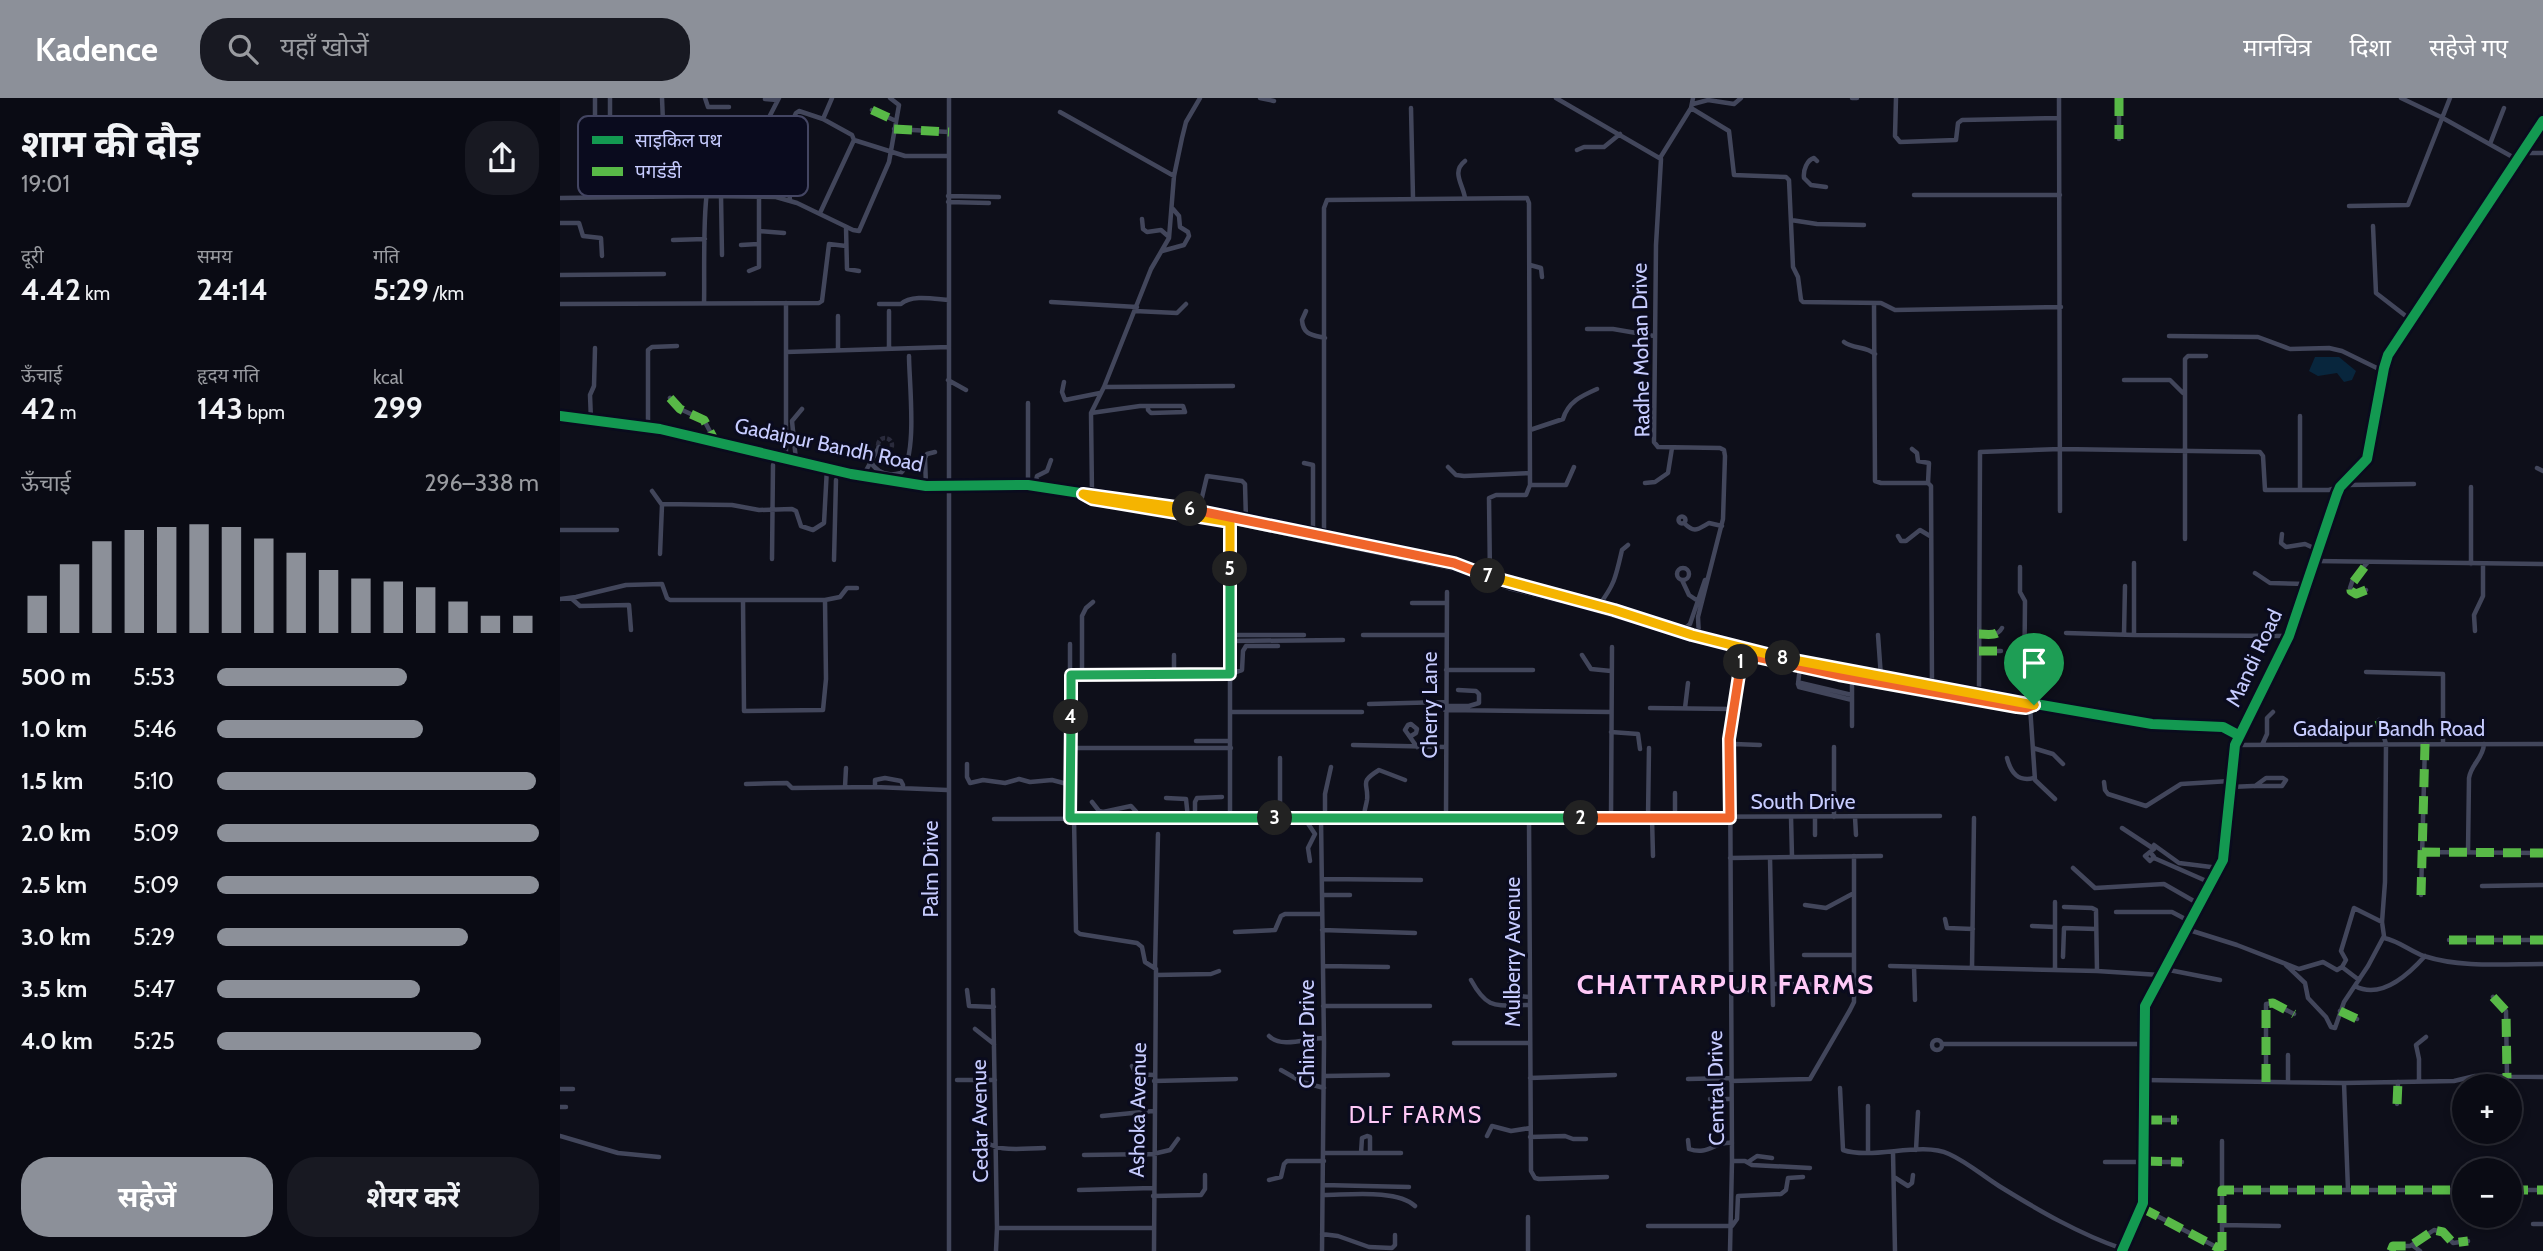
<!DOCTYPE html>
<html lang="hi">
<meta charset="utf-8">
<style>
body{margin:0;font-family:Cabin,"Noto Sans Devanagari",sans-serif;background:#181922;color:#f1f3f6;height:100vh;display:flex;flex-direction:column;font-size:26px;white-space:nowrap}
*{box-sizing:border-box;margin:0}
p{font-size:23px;color:#999ba0}
.icon{flex:none;width:38px;height:38px;fill:none;stroke:currentColor;stroke-width:2;stroke-linecap:round;stroke-linejoin:round}
.map{position:relative;flex:1;overflow:hidden}
.side{display:flex;flex-direction:column;background:#0a0b14;width:560px}
.side>*{flex:none}
.fabs{position:absolute;left:1892px;top:976px;display:grid;gap:14px}
.fabs a{display:grid;place-items:center;width:70px;height:70px;border-radius:50%;background:#0a0b14;box-shadow:0 4px 10px #0003,0 0 0 2px #2a2b34;font-size:35px}
.pin{position:absolute;display:grid;place-items:center;width:60px;height:60px;color:#fff;margin:-72px -30px;border-radius:50% 50% 50% 0;rotate:-45deg;box-shadow:0 0 7px #0007}
.pin .icon{rotate:45deg}
.km{position:absolute;width:35px;height:35px;margin:-18px;border-radius:50%;background:#222;color:#fff;font-size:19px;line-height:35px;text-align:center}
.round{display:grid;place-items:center;flex:none;width:74px;height:74px;border-radius:28px;background:#181922}
.headline{display:flex;align-items:center;justify-content:space-between;height:119px;padding:0 21px}
h1{font-size:38px;font-weight:700;line-height:52px}
.stats{display:grid;grid-template-columns:repeat(3,1fr);gap:10px;height:119px;padding:7px 21px}
.stats div{display:grid;align-content:center}
.stats b{font-size:30px;font-weight:700}
.stats small{font-size:19px;font-weight:400}
.stats p{font-size:19px}
.chart{height:196px;padding:14px 21px}
.chart p{display:flex;justify-content:space-between}
.chart svg{width:100%;height:126px;margin-top:7px;stroke:#8c9099;stroke-width:6}
.primary-button{display:flex;gap:14px;margin-top:auto;padding:14px 21px}
.primary-button a{flex:1;height:80px;border-radius:28px;background:#8c9099;color:#fff;font-size:28px;font-weight:700;line-height:80px;text-align:center}
.primary-button a+a{background:#181922;color:#f1f3f6}
ul{padding:0 21px;list-style:none;font-size:23px}
li{display:grid;grid-template-columns:112px 84px 1fr;align-items:center;height:52px}
li i{height:18px;border-radius:9px;background:#8c9099}
header{display:flex;align-items:center;gap:42px;box-sizing:border-box;height:98px;padding:0 35px;background:#8c9099;color:#fff}
header strong{font-size:33px}
nav{display:flex;gap:38px;margin-inline-start:auto;font-size:24px}
.search{width:490px;height:63px;background:#181922;display:flex;align-items:center;gap:18px;box-sizing:border-box;padding:0 24px;border-radius:28px;color:#999ba0;font-size:26px}
main{display:flex;flex:1;min-height:0}
.map>svg:first-child{display:block}
</style>
<header>
<strong>Kadence</strong>
<div class="search"><svg class="icon" aria-label="search" viewBox="0 0 24 24"><circle cx="10" cy="10" r="6"/><path d="M15 15l6 6"/></svg>यहाँ खोजें</div>
<nav><a>मानचित्र</a><a>दिशा</a><a>सहेजे गए</a></nav>
</header>
<main>
<section class="side">
<div class="headline"><div><h1>शाम की दौड़</h1><p>19:01</p></div><a class="round"><svg class="icon" aria-label="share" viewBox="0 0 24 24"><path d="M12 15V3M7 8l5-5 5 5M5 13v7h14v-7"/></svg></a></div>
<div class="stats">
<div><p>दूरी</p><b>4.42<small> km</small></b></div>
<div><p>समय</p><b>24:14</b></div>
<div><p>गति</p><b>5:29<small> /km</small></b></div>
</div>
<div class="stats">
<div><p>ऊँचाई</p><b>42<small> m</small></b></div>
<div><p>हृदय गति</p><b>143<small> bpm</small></b></div>
<div><p>kcal</p><b>299</b></div>
</div>
<div class="chart"><p><span>ऊँचाई</span>296–338 m</p>
<svg viewBox="0 0 160 44" preserveAspectRatio="none"><path d="M5 44V31M15 44V20M25 44V12M35 44V8M45 44V7M55 44V6M65 44V7M75 44V11M85 44V16M95 44V22M105 44V25M115 44V26M125 44V28M135 44V33M145 44V38M155 44V38"/></svg>
</div>
<ul>
<li><b>500 m</b>5:53<i style="width:59%"></i></li>
<li><b>1.0 km</b>5:46<i style="width:64%"></i></li>
<li><b>1.5 km</b>5:10<i style="width:99%"></i></li>
<li><b>2.0 km</b>5:09<i style="width:100%"></i></li>
<li><b>2.5 km</b>5:09<i style="width:100%"></i></li>
<li><b>3.0 km</b>5:29<i style="width:78%"></i></li>
<li><b>3.5 km</b>5:47<i style="width:63%"></i></li>
<li><b>4.0 km</b>5:25<i style="width:82%"></i></li>
</ul>
<div class="primary-button"><a>सहेजें</a><a>शेयर करें</a></div>
</section>
<div class="map">
<svg width="1983" height="1153" viewBox="0 0 1983 1153">
<rect width="100%" height="100%" fill="#0e0f1a"/>
<path fill="#08263d" d="M1755 259H1779L1796 273 1792 282 1784 284 1777 275 1758 278 1749 273Z"/>
<g fill="none" stroke-linecap="round" stroke-linejoin="round">
<path stroke="#2a2b3c" stroke-width="4.5" stroke-dasharray="4.5 2" stroke-linecap="butt" d="M318 347a7 7 0 1 1 14 0a7 7 0 1 1-14 0Z"/>
<path stroke="#42465b" stroke-width="4.5" d="M102 0 104 48
M145 0 148 9H169
M219 0 202 33 226 43 230 103
M700 0 714 3
M996 0 1101 61 1096 147 1094 344 1098 349 1160 350 1164 352 1165 358 1163 421 1138 519 1139 539
M1292 0H1297
M1336 0 1335 38 1340 44 1396 42 1398 25 1402 22 1499 20
M1499 0 1500 413
M1559 0V41
M1841 0 1881 19 1958 62
M205 1 217 2
M1133 6 1148 2 1174 6 1181 0
M851 10 853 100
M1131 10 1169 33 1174 77 1226 79 1229 82 1233 169 1238 179 1241 202 1243 204 1321 205 1335 212 1501 209
M312 12 336 23
M500 14 614 78
M35 21V0
M263 21 272 0
M50 22V0
M334 31 389 34
M224 42 236 15 239 13 263 21 292 37 294 42 260 115
M294 42 345 58H388
M1930 46 1944 10
M1017 52 1024 49H1044L1060 36
M1963 55H1983
M1100 60 1131 10 1133 0
M1257 63 1254 60C1247 62 1243 72 1244 80L1251 87 1266 89
M1354 97H1500
M161 98 162 157
M388 98 439 99
M0 100 146 98 216 99 237 105 293 132 299 133 329 64 339 7 330 0
M905 100C903 86 891 74 905 63
M388 104 429 105
M1789 108 1848 107 1890 0
M582 121 583 131 587 134 601 132 609 139
M1231 122 1257 126 1304 127
M0 125H19L23 138 41 140 42 158
M1813 128 1816 195 1851 222
M286 129 287 171 299 173
M199 133 224 135
M113 142 145 141
M181 147 198 146
M602 153 624 147 629 138 628 134 620 129 619 118 613 111
M970 167 981 170 982 179
M189 173 199 169V98
M0 177 104 176
M491 204 577 209
M144 205C145 182 141 82 154 69 164 60 180 63 190 57L202 33
M1314 205 1315 383 1321 385H1368L1371 388 1372 589
M0 206 259 205 262 203 269 146 286 148
M319 206H341C351 196 375 201 389 202
M329 213V251
M575 213 617 215 626 206
M746 213 742 222C743 237 752 237 765 240
M278 218V252
M1027 231H1053L1094 238
M1609 238 1698 239 1730 251 1769 250 1782 253 1823 273
M1284 244C1293 251 1306 248 1315 256
M226 254 389 249
M388 282 406 292
M1564 282H1610L1623 295
M504 284 502 294 505 302 540 295
M544 289 673 288
M110 300 120 311 144 322 155 343
M468 305V387
M588 308V312L591 315 625 314
M531 315 580 308H623L625 314
M31 322 30 297 34 288 35 250
M88 329V252L92 249 117 248
M970 332 1003 321C1008 304 1021 298 1037 291
M1352 351 1357 355 1358 363 1369 365 1368 385
M226 360V205
M236 362 232 323 242 311
M310 363C317 375 328 379 341 375 358 358 349 283 349 258
M744 365 753 367V436
M888 369 896 377 904 378 970 375
M1977 370 1983 373
M303 378 319 349
M1085 385 1095 384 1108 375 1112 350
M970 387H1006L1014 369
M366 388 365 360 367 356 375 354
M475 388 477 378 487 373 491 362
M1911 389V466
M1740 391V318
M92 393 102 407 100 456
M532 396 531 315 544 289 591 171 609 140 614 78 622 40 626 24 640 0
M102 406 172 407 199 412 232 411 236 413 241 428 253 432 264 425 267 370
M639 412 647 378 682 383 685 386 686 422
M1118.5 422a3.5 3.5 0 1 1 7 0a3.5 3.5 0 1 1-7 0Z
M670 424V720
M1124 425C1135 436 1138 431 1149 425L1162 428
M0 432H57
M1722 436 1721 445 1726 449 1745 446 1758 452
M764 438V110L767 102 967 100 969 105 970 387 966 397H936L929 400 930 479
M1338 438 1341 443H1346L1360 432 1370 438
M1625 441V261L1628 258H1646
M212 461 213 367
M274 462 276 382
M1755 463 1983 466
M1574 465V537L1729 538
M1460 469V494L1465 503 1464 605
M1117 476a6 6 0 1 1 12 0a6 6 0 1 1-12 0Z
M1695 475 1710 485 1747 486
M1122 482 1129 497 1138 503
M1806 492 1796 496 1790 490 1793 481 1808 464
M11 500 20 508 69 507 71 532
M0 501 16 499 66 487 102 486 107 500 110 502H183L184 613 263 612 266 581 265 502H183
M265 502 280 499 287 490H297
M852 505H887
M1039 507C1055 486 1056 478 1062 452L1068 447
M1122 533 1130 526 1145 482
M1915 533 1914 517 1923 498V466
M1506 535 1574 537
M1419 536C1428 536 1437 539 1442 530
M1564 536 1565 488
M669 537H744
M803 537H886
M1318 537 1321 579
M669 543 783 542
M510 546V720
M1419 553H1441
M614 557V576
M1022 557 1031 571 1051 573
M886 572H973
M1806 574 1883 576V646
M511 577 670 576 682 572 683 553 686 548H718
M522 577V518L526 510 533 504
M1238 586 1240 569
M1419 597 1420 354 1500 351 1700 354 1703 358 1705 392H1769L1786 387 1854 386
M1292 602 1239 589 1238 586 1241 585 1292 597
M809 606 885 604
M885 608H909L919 605V596L916 593 898 592
M1470 608 1475 682 1495 701
M1090 610 1173 611
M1125 610 1128 585
M885 612 1051 614
M670 614H802
M1292 628V579
M1051 634 1078 636 1080 651
M851 638 856 635 857 631 851 626 848 627 845 632 857 649
M636 643H670
M793 647 886 649
M1171 647 1173 611 1183 556
M1675 647 1983 646
M1702 647 1707 636V620L1713 614
M1274 649V719
M511 650H671
M1473 650 1493 656 1503 666
M720 660V720
M1447 660C1451 675 1458 684 1474 680
M407 666V679L410 685 423 682 445 685 459 681 470 684 492 682 511 687
M1544 684 1545 692 1548 696 1586 708 1621 686 1670 683
M186 686 227 685 232 690 315 689V682L325 680 341 683 343 687
M285 689 286 670
M315 689 387 692
M1670 689 1693 688H1722L1726 682 1723 680H1706L1695 688
M606 700 626 701 628 720
M532 704 539 713 543 714 571 708 582 720
M1231 719 1232 759
M1255 719V737
M1295 719 1296 737
M514 720 516 833 520 836 577 845 582 849 585 864 596 871 594 1153
M635 720V704L637 700 662 699
M761 720 764 945 762 1153
M765 720V696L771 669
M804 720C804 713 806 708 807 702 809 685 798 685 819 672L845 682
M886 720 887 494
M969 720 971 1073 975 1080 979 1081 1047 1079
M1051 720 1052 549
M1088 720 1089 650
M1092 720 1093 758
M1115 720V695
M434 721 1380 718
M745 721 755 736 748 750 750 763
M1562 730 1594 751 1590 754 1594 759 1590 763 1585 758 1590 754
M1594 747 1619 765 1659 770
M1862 754 1983 755
M1908 754 1909 680C1911 666 1923 661 1924 646
M1170 760 1321 758
M1210 760 1213 907
M1594 760 1651 785
M1513 770 1535 790 1604 786 1639 806
M762 781 861 782
M1922 788 1983 787
M762 797H790
M1861 797 1865 646
M1245 807 1266 810 1294 795
M1504 809 1532 810 1536 812 1537 873
M1556 814H1612L1629 823
M1385 821 1387 830 1413 831
M1472 828 1495 829
M1626 831 1677 847 1739 871 1763 864 1777 872 1782 869 1799 882
M762 832 855 835
M675 834 715 832 721 818 725 816H762
M1824 840C1839 843 1850 853 1864 858 1901 870 1944 866 1983 866
M1889 842H1983
M1244 857H1293
M1503 859 1504 830 1536 831
M1726 867 1745 885 1748 900 1766 919 1771 929 1775 930 1784 904 1808 868 1824 838 1822 824 1825 784 1826 646 1819 622
M763 868 828 869
M1330 868 1537 873 1600 877
M595 869 598 736
M1354 869 1355 902
M1782 869 1786 862 1781 853 1794 810 1822 824
M1412 870 1414 720
M1604 871 1660 882
M1495 872V804
M596 877 651 876 659 873
M911 882C928 913 936 907 969 907
M950 884 952 897 969 899
M1213 886 1293 887
M1795 888C1821 902 1849 876 1865 858
M1171 891H1187L1194 895 1196 894 1197 886
M407 892 409 908 434 909
M433 892 437 1130 436 1153
M1933 899 1946 913 1947 980
M763 908H870
M1780 913 1797 921
M415 931 434 946
M709 938C722 951 747 940 764 940
M1372 947a5 5 0 1 1 10 0a5 5 0 1 1-10 0Z
M894 945H969
M1382 946H1583
M572 968 576 976 594 977
M721 972 742 984 764 990
M764 978 828 977
M970 980 1055 977
M1128 981 1171 980
M397 982H435
M1584 982 1784 985 1894 983 1915 978 1983 979
M1859 982V961L1856 947 1866 939
M594 983 676 981
M1171 983 1250 981 1290 912 1294 904V758
M1706 984V906L1713 905 1734 916
M1728 984V957
M1784 985 1788 1092
M1280 990 1283 1052C1313 1062 1361 1043 1389 1056 1407 1064 1423 1078 1439 1088 1478 1112 1519 1136 1563 1151
M0 991H13
M1150 1001H1171
M1837 1006 1838 984
M0 1009H6
M542 1018 593 1013
M1584 1022H1617
M0 1038 58 1055 99 1059
M927 1038 932 1028 951 1033 970 1030
M419 1039C436 1056 462 1050 484 1050
M970 1039 1005 1038 1013 1041H1026
M1128 1042 1129 1051C1149 1058 1154 1043 1172 1045
M1356 1052 1358 1014
M1308 1054V1008
M1333 1054 1335 1153
M764 1055H841
M801 1055 802 1040 807 1038 810 1039V1055
M524 1057 593 1056 610 1052 618 1041
M1172 1063H1185L1192 1067 1250 1070
M1188 1064 1197 1058 1212 1060
M1545 1064H1622
M1334 1079 1348 1088 1352 1085 1353 1077
M709 1082 721 1079 724 1066 727 1063H764
M763 1087 849 1089
M519 1092 593 1090
M1662 1092V1043
M1950 1092H1983
M763 1097C788 1097 837 1091 855 1108
M593 1098 641 1097 645 1091V1077
M1582 1110 1662 1152
M1973 1126H1983
M1662 1127 1719 1128
M1088 1128H1170
M1172 1128 1177 1121 1178 1098 1221 1096 1226 1092 1228 1080 1243 1079
M437 1130H593
M762 1136 778 1138 809 1149 832 1150 835 1147V1137
M1852 1147 1860 1153
M1662 1152V1092H1904
M389 1153V0
M968 1153V1119
M1170 1153 1172 1063 1170 650 1174 646 1200 647
M1831 1153 1833 1148H1850L1874 1132 1883 1134 1893 1145 1908 1143"/>
<path stroke="#42465b" stroke-width="5" d="M0 318 100 331 291 376 366 388 468 387 670 418 893 465 933 480 1054 512 1132 537 1249 567 1592 626 1663 629 1678 637
M523 396 532 401 662 422 892 470 949 490 1022 508 1199 559 1279 577 1460 610 1473 607
M1562 1153 1583 1105 1585 908 1663 762 1675 647 1729 538 1777 396 1780 389 1807 361 1824 270 1828 257 1983 23"/>
<path stroke="#58b947" stroke-width="9" stroke-dasharray="18 9" stroke-linecap="butt" d="M1559 0V41
M312 12 336 23
M334 31 389 34
M110 300 120 311 144 322 155 343
M1806 492 1796 496 1791 493V487L1809 463
M1419 536C1428 536 1437 539 1442 530
M1419 553H1441
M1819 622 1826 646
M1862 754 1983 755
M1861 797 1865 646
M1889 842H1983
M1933 899 1946 913 1947 980
M1780 913 1797 921
M1706 984V906L1713 905 1734 916
M1837 1006 1838 984
M1584 1022H1617
M1584 1063 1622 1064
M1950 1092H1983
M1582 1110 1664 1153
M1662 1152V1092H1904
M1831 1153 1833 1148H1850L1874 1132 1883 1134 1893 1145 1908 1143"/>
<g stroke="#0a0b1e" stroke-width="15">
<path id="cycleway" d="M0 318 100 331 291 376 366 388 468 387 670 418 893 465 933 480 1054 512 1132 537 1249 567 1592 626 1663 629 1678 637
M1562 1153 1583 1105 1585 908 1663 762 1675 647 1729 538 1777 396 1780 389 1807 361 1824 270 1828 257 1983 23"/>
</g>
<use href="#cycleway" stroke="#139951" stroke-width="10"/>
</g>
<g fill="none" stroke-linecap="round" stroke-linejoin="round">
<g stroke="#fff" stroke-width="14">
<path id="split-1" d="M1181 564 1183 556 1279 577 1457 609 1466 610 1474 607"/>
</g>
<g stroke="#fff" stroke-width="14">
<path id="split-2" d="M1021 720H1170L1169 641 1181 564"/>
</g>
<g stroke="#fff" stroke-width="14">
<path id="split-3" d="M715 720H1021"/>
</g>
<g stroke="#fff" stroke-width="14">
<path id="split-4" d="M511 619 510 720H715"/>
</g>
<g stroke="#fff" stroke-width="14">
<path id="split-5" d="M511 619V577L670 576V471"/>
</g>
<g stroke="#fff" stroke-width="14">
<path id="split-6" d="M630 411 523 396 532 401 670 424V471"/>
</g>
<g stroke="#fff" stroke-width="14">
<path id="split-7" d="M630 411 894 465 928 478"/>
</g>
<g stroke="#fff" stroke-width="14">
<path id="split-8" d="M928 478 1054 512 1132 537 1223 560"/>
</g>
<g stroke="#fff" stroke-width="14">
<path id="split-9" d="M1223 560 1474 607"/>
</g>
<use href="#split-1" stroke="#f0652b" stroke-width="9"/>
<use href="#split-2" stroke="#f0652b" stroke-width="9"/>
<use href="#split-3" stroke="#22a559" stroke-width="9"/>
<use href="#split-4" stroke="#22a559" stroke-width="9"/>
<use href="#split-5" stroke="#22a559" stroke-width="9"/>
<use href="#split-6" stroke="#f5b400" stroke-width="9"/>
<use href="#split-7" stroke="#f0652b" stroke-width="9"/>
<use href="#split-8" stroke="#f5b400" stroke-width="9"/>
<use href="#split-9" stroke="#f5b400" stroke-width="9"/>
</g>
<g text-anchor="middle" stroke-width="6" stroke-linejoin="round" paint-order="stroke">
<g font-size="21" fill="#c7ccff" stroke="#0a0b1e">
<text transform="translate(1081 252) rotate(-91)" y="7">Radhe Mohan Drive</text>
<text transform="translate(269 347) rotate(12)" y="7">Gadaipur Bandh Road</text>
<text transform="translate(1694 560) rotate(-65)" y="7">Mandi Road</text>
<text transform="translate(870 607) rotate(-90)" y="7">Cherry Lane</text>
<text x="1829" y="638">Gadaipur Bandh Road</text>
<text x="1243" y="711">South Drive</text>
<text transform="translate(371 771) rotate(-90)" y="7">Palm Drive</text>
<text transform="translate(953 854) rotate(-90)" y="7">Mulberry Avenue</text>
<text transform="translate(747 936) rotate(-90)" y="7">Chinar Drive</text>
<text transform="translate(1156 990) rotate(-91)" y="7">Central Drive</text>
<text transform="translate(578 1012) rotate(-89)" y="7">Ashoka Avenue</text>
<text transform="translate(420 1023) rotate(-91)" y="7">Cedar Avenue</text>
</g>
<g font-size="23" letter-spacing="2" fill="#ffc9f7" stroke="#0a0b1e">
<text x="856" y="1025">DLF FARMS</text>
</g>
<g font-size="28" font-weight="bold" letter-spacing="2" fill="#ffc9f7" stroke="#0a0b1e">
<text x="1166" y="896">CHATTARPUR FARMS</text>
</g>
</g>
<rect x="18" y="18" width="230" height="80" rx="10" fill="#0a0b1e" stroke="#434562" stroke-width="2"/>
<rect x="32" y="38" width="31" height="8" fill="#139951"/>
<rect x="32" y="69" width="31" height="9" fill="#58b947"/>
<g font-size="19" fill="#c7ccff">
<text x="75" y="49">साइकिल पथ</text>
<text x="75" y="80">पगडंडी</text>
</g>
</svg>
<div class="fabs">
<a>+</a>
<a>−</a>
</div>
<div class="pin" style="left:1474px;top:607px;background:#1e9e55"><svg class="icon" aria-label="arrive" viewBox="0 0 24 24"><path d="M6 21V4h12l-3 4 3 4H6"/></svg></div>
<b class="km" style="left:1181px;top:564px">1</b>
<b class="km" style="left:1021px;top:720px">2</b>
<b class="km" style="left:715px;top:720px">3</b>
<b class="km" style="left:511px;top:619px">4</b>
<b class="km" style="left:670px;top:471px">5</b>
<b class="km" style="left:630px;top:411px">6</b>
<b class="km" style="left:928px;top:478px">7</b>
<b class="km" style="left:1223px;top:560px">8</b>
</div>
</main>
